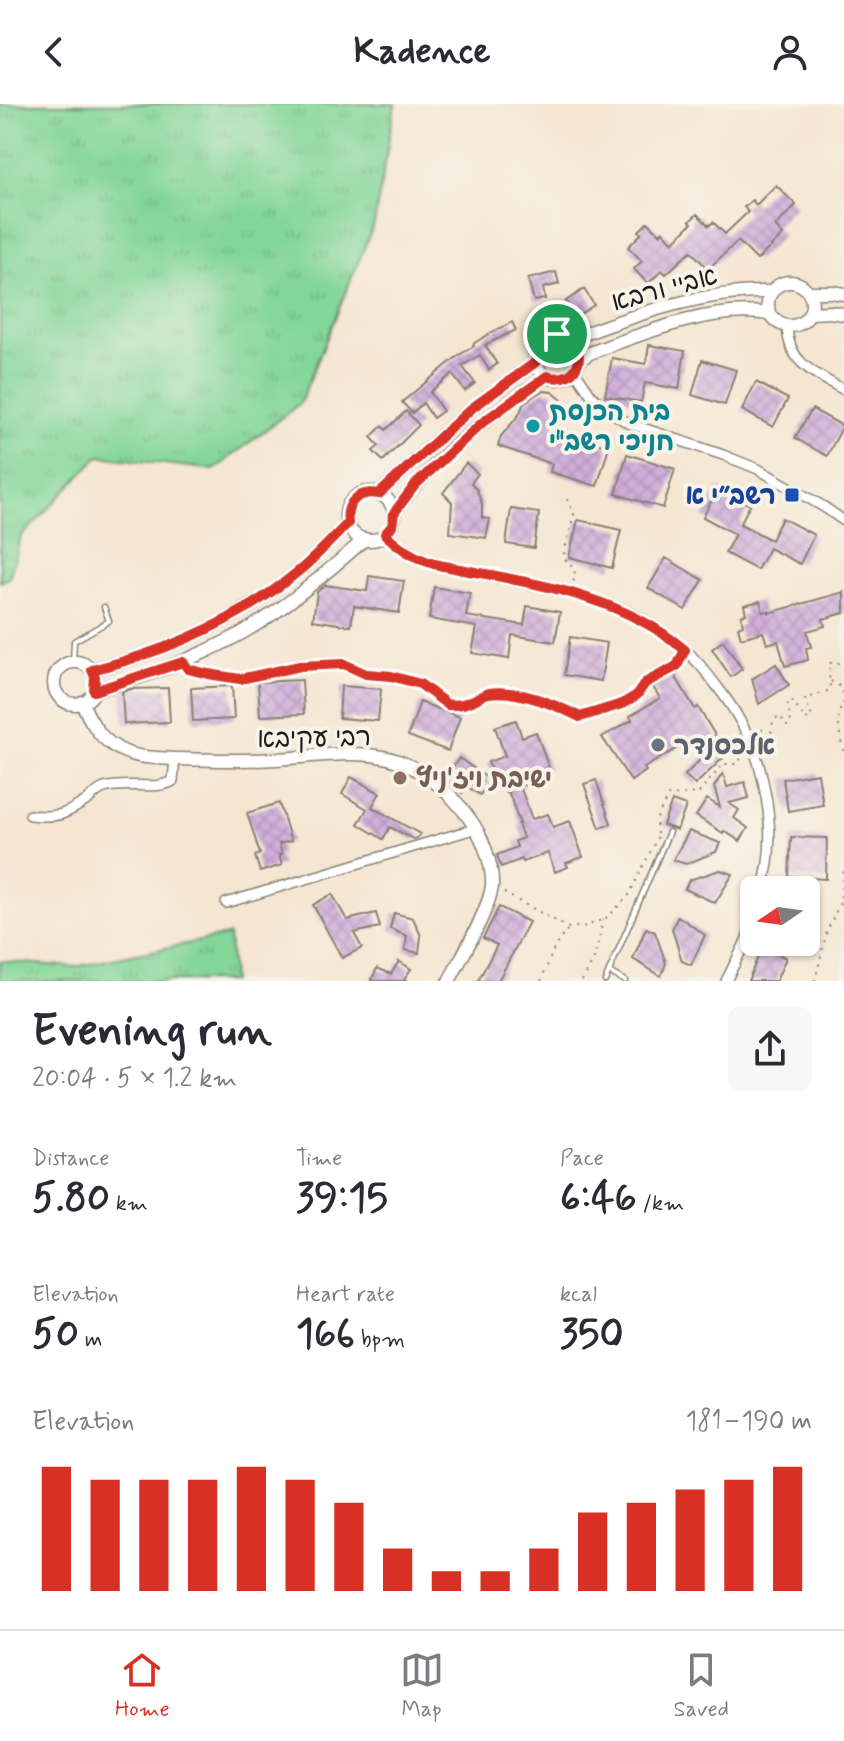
<!DOCTYPE html>
<meta charset="utf-8">
<style>
body{margin:0;font-family:Mynerve,"Playpen Sans Hebrew",sans-serif;background:#f7f7f7;color:#2b2b33;height:100vh;display:flex;flex-direction:column;font-size:30px;white-space:nowrap}
*{box-sizing:border-box;margin:0}
p{font-size:26px;color:#7c7c81}
.icon{flex:none;width:44px;height:44px;fill:none;stroke:currentColor;stroke-width:2;stroke-linecap:round;stroke-linejoin:round}
.map{position:relative;height:877px;overflow:hidden}
.details{display:flex;flex-direction:column;background:#fff;flex:1}
.details>*{flex:none}
.needle{width:52px;rotate:257deg}
.buttons{position:absolute;left:740px;top:772px;display:grid;gap:16px}
.buttons a{display:grid;place-items:center;width:80px;height:80px;border-radius:12px;background:#fff;box-shadow:0 2px 6px #0004;font-size:40px}
.pin{position:absolute;display:grid;place-items:center;width:68px;height:68px;color:#fff;margin:-34px;border:4px solid #fff;border-radius:50%;box-shadow:0 2px 8px #0007}
.round{display:grid;place-items:center;flex:none;width:84px;height:84px;border-radius:12px;background:#f7f7f7}
.headline{display:flex;align-items:center;justify-content:space-between;height:136px;padding:0 32px}
h1{font-size:44px;font-weight:700;line-height:60px}
.metrics{display:grid;grid-template-columns:repeat(3,1fr);gap:12px;height:136px;padding:8px 32px}
.metrics div{display:grid;align-content:center}
.metrics b{font-size:40px;font-weight:700}
.metrics small{font-size:22px;font-weight:400}
.metrics p{font-size:22px}
.chart{height:224px;padding:16px 32px}
.chart p{display:flex;justify-content:space-between}
.chart svg{width:100%;height:144px;margin-top:8px;stroke:#d93025;stroke-width:6}
header{display:flex;justify-content:space-between;align-items:center;height:104px;padding:0 32px;background:#fff;font-size:36px;font-weight:700}
.tab-bar{display:flex;justify-content:space-around;align-items:center;height:112px;border-top:2px solid #e1e1e2;background:#fff;font-size:22px;color:#7c7c81}
.tab-bar a{display:grid;justify-items:center;gap:4px}
.tab-bar .current{color:#d93025}
.map>svg:first-child{display:block}
</style>
<header><svg class="icon" aria-label="back" viewBox="0 0 24 24"><path d="M15 5l-7 7 7 7"/></svg>Kadence<svg class="icon" aria-label="person" viewBox="0 0 24 24"><circle cx="12" cy="8" r="4"/><path d="M4 21q1-7 8-7t8 7"/></svg></header>
<div class="map">
<svg width="844" height="877" viewBox="0 0 844 877">
<defs>
<pattern id="grass-tufts" width="24" height="20" patternUnits="userSpaceOnUse" patternTransform="scale(2)"><rect width="24" height="20" fill="#81d698"/><path d="M3 7l-1-3M5 7V3M7 7l1-3M15 17l-1-3M17 17v-4M19 17l1-3" fill="none" stroke="#6fb782"/></pattern>
<pattern id="building-cross-hatch" width="8" height="8" patternUnits="userSpaceOnUse" patternTransform="scale(2)"><rect width="8" height="8" fill="#d0aeda"/><path d="M0 0l8 8M0 8l8-8" fill="none" stroke="#b295ba"/></pattern>
</defs>
<rect width="100%" height="100%" fill="#f7f3e8"/>
<filter id="ink" filterUnits="userSpaceOnUse"><feTurbulence type="fractalNoise" baseFrequency=".0125" numOctaves="2"/><feDisplacementMap in="SourceGraphic" scale="16" xChannelSelector="R" yChannelSelector="G"/><feConvolveMatrix kernelMatrix="1 2 1 2 8 2 1 2 1" color-interpolation-filters="sRGB"/></filter>
<filter id="wash" filterUnits="userSpaceOnUse"><feTurbulence type="fractalNoise" baseFrequency=".006" numOctaves="4" result="noise"/><feDisplacementMap in="SourceGraphic" scale="32" xChannelSelector="R" yChannelSelector="G"/><feGaussianBlur stdDeviation="1.8" result="paint"/><feColorMatrix in="noise" values="0 0 0 0 0 0 0 0 0 0 0 0 0 0 0 0 0 1.4 0 .05"/><feComposite in="paint" operator="in"/></filter>
<g filter="url(#wash)">
<rect width="100%" height="100%" fill="#f5e6d1"/>
<path fill="url(#grass-tufts)" stroke="#4e795a" stroke-width="2" d="M0 0H395L374 120 300 299 214 366 99 352 21 433 9 474 0 478Z
M229 831 232 877H0V857L74 863Z"/>
<g id="blocks">
<path fill="url(#building-cross-hatch)" d="M776 81 796 101 775 122 783 131 757 156 738 137 708 165 691 147 666 170 662 166 648 180 634 165 642 157 628 143 641 130 639 127 648 118 660 130 663 127 673 138 692 119 690 117 697 110 709 122 713 118 725 130 748 108 744 103 752 96 756 101Z
M556 168 559 180 543 184 545 195 534 197 528 175Z
M584 185 594 201 576 213 566 197Z
M512 218 516 226 485 241 497 260 489 266 480 251 462 262 475 279 465 287 452 270 430 288 443 307 433 314 423 299 412 309 402 298 459 251 474 242 473 240 490 229Z
M649 241 685 247 679 285 645 279 641 298 605 292 612 254 646 260Z
M702 256 736 266 725 301 692 291Z
M756 278 788 295 773 323 742 306Z
M544 287 552 288 561 295 563 303 555 326 609 343 597 382 550 368 552 360 498 342 501 332 519 311 524 299 540 288Z
M812 305 843 322 827 352 795 334Z
M406 307 419 321 383 357 373 347 379 342 371 333 382 322 386 326Z
M627 350 675 365 663 404 616 390Z
M466 359 478 370 471 379 477 386 482 400V414L490 415 486 434 450 429 452 398 443 389Z
M718 384 750 401 740 420 771 436 782 414 814 431 800 460 769 444 757 466 725 449 735 430 703 413Z
M511 405 539 409 534 444 506 440Z
M578 416 621 426 612 464 569 453Z
M666 454 703 476 685 506 648 484Z
M369 472 404 477 399 509 354 502 351 522 313 516 317 488 325 481 367 487Z
M434 483 470 489 466 512 524 521 527 502 560 508 555 538 512 531 509 555 472 549 477 523 429 515Z
M844 488V509L823 515 825 522 807 527 811 543 806 544 808 556 785 562 778 537 767 540 763 528 741 534 738 523 743 521 741 511 746 510 744 501 760 497 763 508 769 507V509Z
M570 533 607 539 601 577 564 571Z
M723 537 742 565 731 573 712 545Z
M776 560 789 581 759 600 752 575Z
M674 570 695 605 698 603 718 636 721 634 730 647 695 681 685 671 707 649 698 636 688 642 686 639 644 664 646 667 631 677 602 633 632 616 630 612 660 594 653 583Z
M302 576 304 610 260 612 258 578Z
M232 582 234 615 193 617 191 584Z
M341 582 381 585 378 617 339 614Z
M168 584 170 618 124 620 122 588 131 585Z
M420 598 460 613 448 647 408 632Z
M516 616 522 633 536 628 549 664 528 671 531 679 520 682 532 715 548 710 553 723 570 717 583 753 566 759 568 763 555 768 548 749 523 758 522 755 501 763 497 751 517 743 515 737 523 734 518 720H520L508 687 506 688 501 675 495 677 488 658 505 652 495 623Z
M459 654 490 676 480 691 466 682 462 689 445 675Z
M723 669 727 683 745 678 749 694 729 699 739 706 734 714 748 724 740 737 724 727 723 729 696 712 707 695 720 703 714 683Z
M818 669 823 701 788 707 783 675Z
M351 673 380 689 372 703 420 730 417 734 413 735 390 723 383 735 358 720 367 705 342 690Z
M596 676 611 720 600 724 584 680Z
M672 697 686 702 677 726 663 721Z
M279 699 291 737 279 740 282 750 279 751 282 761 260 768 255 752 260 750 247 709Z
M689 727 720 739 716 748 686 760 673 756Z
M791 733 827 734 826 775 789 773Z
M720 766 733 770 715 799 685 785 689 776Z
M332 790 347 816 376 809 380 823 354 829 362 844 342 854 313 801Z
M499 803 529 818 498 877H478L497 841 483 834Z
M394 809 413 814 421 832 419 849 405 846 407 832 390 825Z
M678 812 705 831 691 861 682 857 672 825Z
M646 824 655 828 666 859 661 872 633 855Z
M762 843 786 854 776 877H748Z
M399 857 411 865 404 875 408 877H371L377 864 391 870Z"/>
</g>
</g>
<g filter="url(#ink)">
<use href="#blocks" fill-opacity="0" stroke="#888176" stroke-width="2"/>
<g fill="none" stroke-linecap="round" stroke-linejoin="round">
<g stroke="#888176" stroke-width="7">
<path id="lane" d="M73 558 74 537 109 517 104 503
M609 868 625 877
M605 877 669 728"/>
</g>
<g stroke="#888176" stroke-width="12">
<path id="street" d="M787 222C788 260 816 270 844 286
M574 266 592 292 605 304 628 319 723 351 758 365 824 403 844 417
M385 430C400 444 414 454 434 460 464 466 493 473 523 479 572 489 624 499 665 529 685 543 702 562 716 581 735 605 750 631 759 661 770 702 775 744 762 786
M30 711C59 714 65 711 89 695 93 691 99 686 104 684 127 677 156 687 173 677L175 654
M226 799 477 724
M726 877 746 837 754 813"/>
</g>
<g stroke="#888176" stroke-width="15">
<path id="secondary" d="M768 200a22 22 0 1 1 44 0a22 22 0 1 1-44 0Z
M810 188H832L844 190
M811 209 830 208 844 210
M535 253a22 22 0 1 1 44 0a22 22 0 1 1-44 0Z
M570 235C635 211 701 186 772 188
M579 256 590 249C644 229 712 201 770 210
M346 412a24 24 0 1 1 48 0a24 24 0 1 1-48 0Z
M379 390 472 304 536 258
M394 409C430 357 494 307 547 272
M54 579a21 21 0 1 1 42 0a21 21 0 1 1-42 0Z
M92 566C168 547 239 517 300 466 317 452 332 435 348 419
M94 587C158 569 219 547 274 509 306 487 335 461 365 435
M82 598C88 614 99 633 114 642 132 655 157 654 179 655 212 656 244 657 277 655 315 653 361 644 398 657 426 667 452 690 469 714 482 731 493 760 492 782 489 806 461 855 449 877"/>
</g>
<path stroke="#888176" stroke-width="2" stroke-dasharray="2 6" stroke-linecap="butt" d="M567 395 574 410 563 453 575 466 573 481
M195 566 240 575 300 562 344 560 366 570 391 572 420 580 448 601C454 601 461 601 466 600 474 597 481 591 489 589 517 585 556 601 580 613L622 600 637 591 645 579 677 562 681 554
M831 577 841 583 844 593
M844 598C834 611 841 635 844 650
M756 627 760 623 766 632 771 631 773 616 780 612 787 622 791 620 788 600 791 596 806 616 812 613 805 595 830 586 829 559 837 558 844 567
M657 730 656 716 668 692 699 689 723 660H736L743 652
M504 789 569 824 587 822 608 813 629 791 658 732
M541 877 555 842 568 825
M582 877 595 853 603 816
M815 877 827 827 840 799 844 765"/>
<use href="#lane" stroke="#fff" stroke-width="4"/>
<use href="#street" stroke="#fff" stroke-width="9"/>
<use href="#secondary" stroke="#fff" stroke-width="12"/>
</g>
</g>
<g fill="none" stroke-linecap="round" stroke-linejoin="round" filter="url(#ink)">
<g stroke="#fff" stroke-width="16">
<path id="route" d="M557 230C593 238 581 283 547 272L483 318 415 381 394 409 392 422 385 430C400 444 414 454 434 460 520 478 616 487 685 546L677 562 645 579 637 591 622 600 580 613C556 601 517 585 489 589 481 591 474 597 466 599 461 601 454 601 448 601L420 580 391 572 366 570 344 560 300 562 240 575 208 570 188 565 183 558 94 587 95 573 92 566C168 547 239 517 300 466 317 452 332 435 348 419 345 398 359 386 379 390L472 304 536 258C534 242 542 234 557 230Z"/>
</g>
<use href="#route" stroke="#d93025" stroke-width="10"/>
</g>
<circle fill="#0f9aa8" stroke="#f7f3e8" stroke-width="3" cx="533" cy="322" r="8"/>
<rect fill="#1a4fb4" stroke="#f7f3e8" stroke-width="3" x="784" y="383" width="16" height="16" rx="4"/>
<circle fill="#6b7280" stroke="#f7f3e8" stroke-width="3" cx="658" cy="641" r="8"/>
<circle fill="#8d6e63" stroke="#f7f3e8" stroke-width="3" cx="400" cy="674" r="8"/>
<g text-anchor="middle" stroke-width="8" stroke-linejoin="round" paint-order="stroke">
<g font-size="26" fill="#1c1c1c" stroke="#f7f3e8">
<text transform="translate(664 184) rotate(-15)" y="9">אביי ורבא</text>
<text transform="translate(314 633) rotate(-1)" y="9">רבי עקיבא</text>
</g>
<g font-size="26" font-weight="bold" fill="#0d838f" stroke="#f7f3e8" text-anchor="start">
<text x="549" y="316">בית הכנסת<tspan x="549" dy="30">חניכי רשב"י</tspan></text>
</g>
<g font-size="26" font-weight="bold" fill="#164399" stroke="#f7f3e8" text-anchor="end">
<text x="776" y="400">רשב״י א</text>
</g>
<g font-size="26" font-weight="bold" fill="#5b616d" stroke="#f7f3e8" text-anchor="start">
<text x="674" y="650">אלכסנדר</text>
</g>
<g font-size="26" font-weight="bold" fill="#785e54" stroke="#f7f3e8" text-anchor="start">
<text x="416" y="683">ישיבת ויז'ניץ</text>
</g>
</g>
</svg>
<div class="buttons">
<a><svg class="needle" viewBox="-14 -14 28 28"><path d="M0-13l5 13h-10z" fill="#e53935"/><path d="M0 13l5-13h-10z" fill="#7c7c81"/></svg></a>
</div>
<div class="pin" style="left:557px;top:230px;background:#1e9e55"><svg class="icon" aria-label="arrive" viewBox="0 0 24 24"><path d="M6 21V4h12l-3 4 3 4H6"/></svg></div>
</div>
<section class="details">
<div class="headline"><div><h1>Evening run</h1><p>20:04 · 5 × 1.2 km</p></div><a class="round"><svg class="icon" aria-label="share" viewBox="0 0 24 24"><path d="M12 15V3M7 8l5-5 5 5M5 13v7h14v-7"/></svg></a></div>
<div class="metrics">
<div><p>Distance</p><b>5.80<small> km</small></b></div>
<div><p>Time</p><b>39:15</b></div>
<div><p>Pace</p><b>6:46<small> /km</small></b></div>
</div>
<div class="metrics">
<div><p>Elevation</p><b>50<small> m</small></b></div>
<div><p>Heart rate</p><b>166<small> bpm</small></b></div>
<div><p>kcal</p><b>350</b></div>
</div>
<div class="chart"><p><span>Elevation</span>181–190 m</p>
<svg viewBox="0 0 160 44" preserveAspectRatio="none"><path d="M5 44V6M15 44V10M25 44V10M35 44V10M45 44V6M55 44V10M65 44V17M75 44V31M85 44V38M95 44V38M105 44V31M115 44V20M125 44V17M135 44V13M145 44V10M155 44V6"/></svg>
</div>
</section>
<nav class="tab-bar">
<a class="current"><svg class="icon" aria-label="home" viewBox="0 0 24 24"><path d="M3 11l9-7 9 7M6 9v11h12V9"/></svg>Home</a>
<a><svg class="icon" aria-label="map" viewBox="0 0 24 24"><path d="M3 6l6-2 6 2 6-2v14l-6 2-6-2-6 2zM9 4v14M15 6v14"/></svg>Map</a>
<a><svg class="icon" aria-label="saved" viewBox="0 0 24 24"><path d="M7 4h10v16l-5-4-5 4z"/></svg>Saved</a>
</nav>
